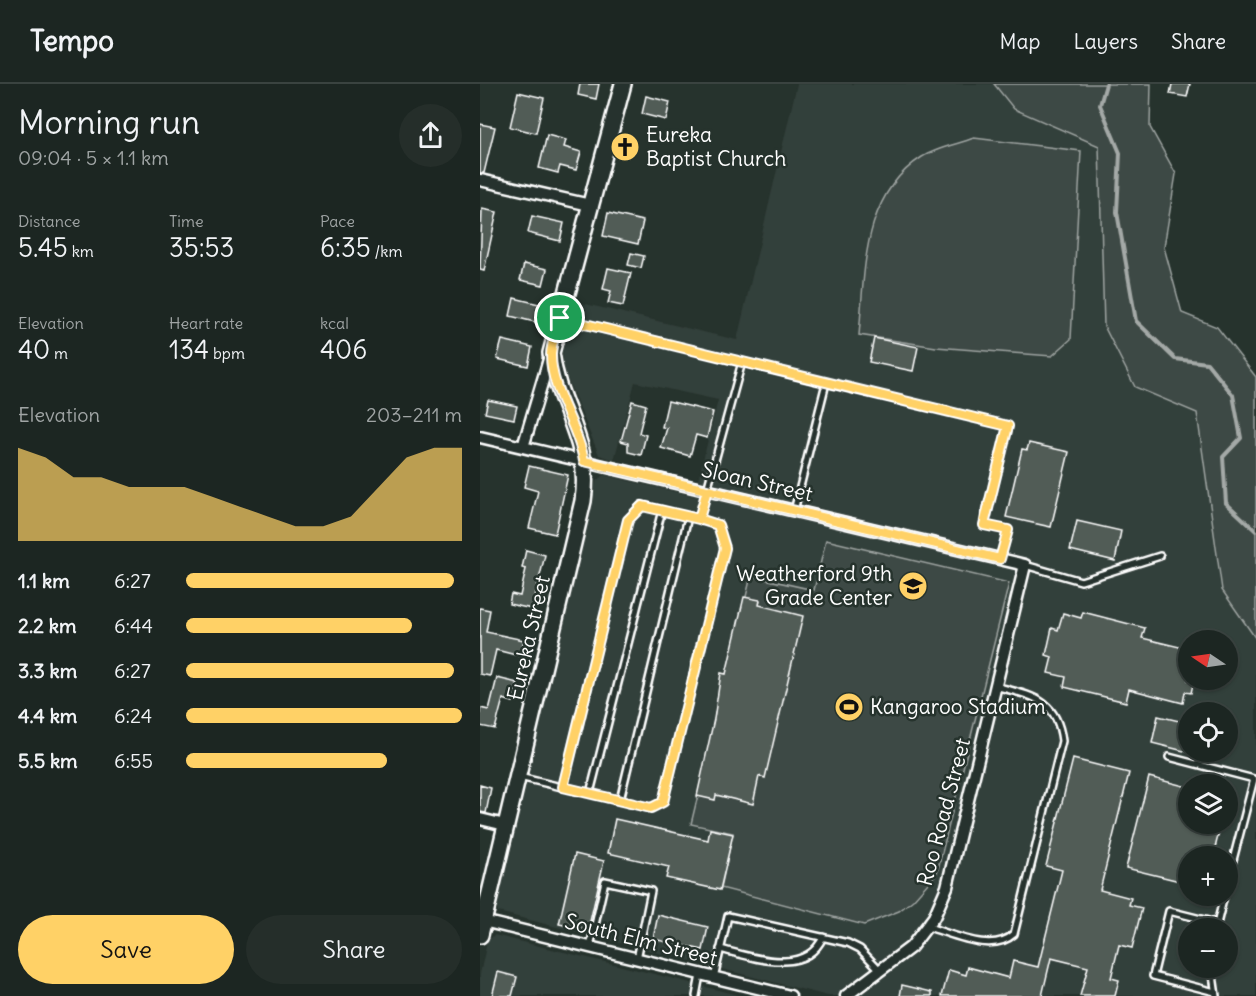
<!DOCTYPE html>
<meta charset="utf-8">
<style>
body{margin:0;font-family:Delius,sans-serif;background:#252e2a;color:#f1f3f6;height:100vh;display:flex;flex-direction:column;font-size:22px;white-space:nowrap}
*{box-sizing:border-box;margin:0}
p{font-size:20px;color:#a0a5a5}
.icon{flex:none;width:33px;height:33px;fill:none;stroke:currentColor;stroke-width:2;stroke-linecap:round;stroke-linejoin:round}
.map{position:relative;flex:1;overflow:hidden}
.details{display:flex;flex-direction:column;background:#1c2622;width:480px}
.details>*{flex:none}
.needle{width:39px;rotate:283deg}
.fabs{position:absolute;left:698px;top:546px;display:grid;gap:12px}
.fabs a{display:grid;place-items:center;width:60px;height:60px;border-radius:50%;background:#1c2622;box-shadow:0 2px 4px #0004,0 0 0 2px #3a4340;font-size:30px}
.pin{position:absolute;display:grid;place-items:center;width:51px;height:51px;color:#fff;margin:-26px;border:3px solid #fff;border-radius:50%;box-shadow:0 2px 6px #0007}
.round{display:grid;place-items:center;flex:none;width:63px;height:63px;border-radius:32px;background:#252e2a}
.summary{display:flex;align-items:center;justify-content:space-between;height:102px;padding:0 18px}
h1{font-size:33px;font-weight:600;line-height:45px}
.figures{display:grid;grid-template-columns:repeat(3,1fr);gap:9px;height:102px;padding:6px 18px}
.figures div{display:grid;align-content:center}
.figures b{font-size:26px;font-weight:600}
.figures small{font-size:16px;font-weight:400}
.figures p{font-size:16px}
.chart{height:168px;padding:12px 18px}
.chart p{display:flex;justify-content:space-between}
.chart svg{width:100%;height:108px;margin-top:6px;fill:#ffd166;opacity:.7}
.primary-button{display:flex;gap:12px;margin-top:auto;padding:12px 18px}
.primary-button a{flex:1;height:69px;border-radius:36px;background:#ffd166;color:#111;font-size:24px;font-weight:600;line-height:69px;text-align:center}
.primary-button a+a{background:#252e2a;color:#f1f3f6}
ul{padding:0 18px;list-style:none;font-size:20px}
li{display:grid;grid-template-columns:96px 72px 1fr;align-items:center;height:45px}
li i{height:15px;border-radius:8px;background:#ffd166}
header{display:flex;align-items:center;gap:36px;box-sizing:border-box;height:84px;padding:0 30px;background:#1c2622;border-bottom:2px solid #3a4340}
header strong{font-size:28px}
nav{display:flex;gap:33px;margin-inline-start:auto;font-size:21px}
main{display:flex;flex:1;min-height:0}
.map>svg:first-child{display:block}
</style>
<header>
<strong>Tempo</strong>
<nav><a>Map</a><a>Layers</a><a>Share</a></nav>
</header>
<main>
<section class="details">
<div class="summary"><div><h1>Morning run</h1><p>09:04 · 5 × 1.1 km</p></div><a class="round"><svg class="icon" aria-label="share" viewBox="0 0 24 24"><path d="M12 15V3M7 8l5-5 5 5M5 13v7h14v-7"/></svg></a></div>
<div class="figures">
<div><p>Distance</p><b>5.45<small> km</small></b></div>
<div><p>Time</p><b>35:53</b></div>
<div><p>Pace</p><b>6:35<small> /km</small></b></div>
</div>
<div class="figures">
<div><p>Elevation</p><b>40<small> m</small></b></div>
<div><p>Heart rate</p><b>134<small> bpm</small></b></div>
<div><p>kcal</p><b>406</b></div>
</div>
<div class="chart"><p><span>Elevation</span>203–211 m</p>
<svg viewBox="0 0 160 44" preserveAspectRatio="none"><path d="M0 44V6L10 10L20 18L30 18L40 22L50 22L60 22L70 26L80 30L90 34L100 38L110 38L120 34L130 22L140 10L150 6L160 6V44z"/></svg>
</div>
<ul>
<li><b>1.1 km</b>6:27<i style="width:97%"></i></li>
<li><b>2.2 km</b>6:44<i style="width:82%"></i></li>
<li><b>3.3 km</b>6:27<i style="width:97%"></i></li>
<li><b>4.4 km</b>6:24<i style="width:100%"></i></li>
<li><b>5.5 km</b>6:55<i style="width:73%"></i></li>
</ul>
<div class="primary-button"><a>Save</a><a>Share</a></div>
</section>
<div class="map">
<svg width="776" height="912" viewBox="0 0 776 912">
<rect width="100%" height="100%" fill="#26332d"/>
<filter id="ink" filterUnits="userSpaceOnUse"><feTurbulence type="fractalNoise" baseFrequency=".0167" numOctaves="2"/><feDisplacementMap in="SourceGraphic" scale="12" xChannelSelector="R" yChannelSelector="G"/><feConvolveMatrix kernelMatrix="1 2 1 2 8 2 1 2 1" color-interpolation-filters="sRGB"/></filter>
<g filter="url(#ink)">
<path fill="#333f3a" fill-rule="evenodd" d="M317 0H514L534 25 619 62 695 274 776 448V912H348L18 828 16 822 116 397 124 391 214 412 238 316 155 298 134 376 119 371 84 287 82 271 85 250 93 217 257 256ZM708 556H747V596H708ZM708 628H747V668H708ZM708 700H747V740H708ZM708 772H747V812H708ZM708 844H747V884H708Z
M14 851 203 897 261 912H0V890L7 858Z"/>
<path fill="#3e4944" stroke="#9ea4a2" stroke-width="1.5" d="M514 0H671L670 43 696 90 684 163 702 229 737 243 776 293V555L742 506 717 329 655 303 624 242 619 62 534 25Z
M494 54 601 67 591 255 572 272 456 263 379 251C385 187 381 112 442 73 456 64 478 60 494 54Z
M346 456 529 499 457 789 433 816 419 827 384 841 241 804 253 749 211 740 271 492 334 506Z"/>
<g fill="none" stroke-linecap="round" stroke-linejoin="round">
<path stroke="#a4a9a7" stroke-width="4" d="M626 0 620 21 640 69 637 128 656 237 695 275 727 279 753 311 761 354 743 373 746 419 776 447"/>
</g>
<path fill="#515c57" stroke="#fff" stroke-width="1.5" d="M100 0H119L116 15 98 11Z
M692 0H710L707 13 690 10Z
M38 8 64 14 56 49 30 43Z
M166 12 190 18 186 36 162 30Z
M0 40 15 43 4 89H0Z
M67 51 86 56 84 63 101 68 96 86 80 82 78 89 59 84Z
M2 125 17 128 4 187 0 186Z
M128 129 163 137 158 160 123 152Z
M52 132 84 139 80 157 48 149Z
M151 169 164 172 161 184 148 181Z
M44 180 67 185 63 201 40 196Z
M128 184 151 189 143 222 128 219 131 207 123 205Z
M34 214 59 220 55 238 30 232Z
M394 254 438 263 433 287 389 278Z
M22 256 52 263 48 282 17 275Z
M8 316 37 322 34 335 5 329Z
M152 317 166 321 159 349 166 351 161 371 148 368V359L141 357Z
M188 317 233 328 227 354 216 351 210 372 181 364 187 344 182 343Z
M549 359 589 368 571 443 526 433 542 365 547 366Z
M49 382 88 391 75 450 49 444 58 407 44 403Z
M597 437 641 447 635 477 590 466Z
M46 466 65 471 52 525 29 520 31 510 40 512 46 485 42 484Z
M264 513 280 516 279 521 323 532 285 694 279 692 273 720 236 711 235 716 217 712 234 635 241 589 246 590Z
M0 524 10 526 6 548 44 556 40 572 16 566 10 592 0 590Z
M603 528 665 544 662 554 708 565V596H714L711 609 705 608 703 619 649 605 646 618 584 603 586 593 568 589 572 573 566 571 572 544 578 546 583 529 601 534Z
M17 594 38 599 33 618 23 615 15 645 0 642V624L9 626Z
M678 632 708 639V668L672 659Z
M593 675 649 689 620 806 651 814 649 821 662 824 652 864 639 861 631 894 639 896 635 912H600L608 883 571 874 562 912H462L469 886 486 891 488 883 529 894 533 877 558 883 582 786 566 782Z
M669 693 708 703V740H741L733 772H708V799L646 784Z
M0 701 11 704 6 729 0 728Z
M135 735 228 756 230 745 253 750 240 806 186 794 189 783 128 769Z
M95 770 124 777 108 846 79 840Z
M178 831 228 843 223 866 173 855Z
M18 888 37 893 32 912H12Z
M422 901 452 908V912H420Z"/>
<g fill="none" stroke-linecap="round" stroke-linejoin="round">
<g stroke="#fff" stroke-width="10">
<path id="lane" d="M81 234 346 299 314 427
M346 299 528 342 504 441 528 446 520 475
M545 481 601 497 680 472
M689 673 774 695 747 799
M39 693 171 724 183 718 245 463 238 441 219 435 262 278
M83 703 148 436 162 421 219 435
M110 709 182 426
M140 716 208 433
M448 843C473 850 512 870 534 850L582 657C577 614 551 612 515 602
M736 844 744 812
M110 863 125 797 171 807 157 875
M240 865C273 873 325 893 343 853
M732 884 736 912
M234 894 248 832 368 859 380 865 400 886
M735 908 673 892 689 827 737 839
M216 912 220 891"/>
</g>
<g stroke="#fff" stroke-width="15">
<path id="street" d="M0 96 110 121
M0 353 545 481 467 803 454 833 431 863 366 912
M43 363 70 272
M0 735 25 741
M3 837 310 912"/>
</g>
<g stroke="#fff" stroke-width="20">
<path id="secondary" d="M0 851 103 417C112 354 78 326 71 269L143 0"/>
</g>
<use href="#lane" stroke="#26332d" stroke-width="5"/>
<use href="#street" stroke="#26332d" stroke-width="10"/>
<use href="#secondary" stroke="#26332d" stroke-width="15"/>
</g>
</g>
<g fill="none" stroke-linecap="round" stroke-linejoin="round" filter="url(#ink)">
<g stroke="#fff" stroke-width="12">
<path id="route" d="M80 234C77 245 71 259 71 271 71 308 98 341 104 377L227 406 219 435 162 422 148 436 83 703 171 724 183 718 245 464 238 441 219 435 227 406 520 475 528 446 504 441 528 342 80 234"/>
</g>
<use href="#route" stroke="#ffd166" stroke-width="8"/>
</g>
<defs>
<g id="church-disc" transform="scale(1.5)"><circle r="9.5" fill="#ffd166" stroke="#26332d"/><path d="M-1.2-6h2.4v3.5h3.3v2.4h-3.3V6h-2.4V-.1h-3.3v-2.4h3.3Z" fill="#111"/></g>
<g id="school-disc" transform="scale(1.5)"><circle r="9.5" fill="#ffd166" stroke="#26332d"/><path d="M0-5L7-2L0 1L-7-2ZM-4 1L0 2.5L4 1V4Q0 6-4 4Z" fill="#111"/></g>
<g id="stadium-disc" transform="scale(1.5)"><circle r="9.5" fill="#ffd166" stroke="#26332d"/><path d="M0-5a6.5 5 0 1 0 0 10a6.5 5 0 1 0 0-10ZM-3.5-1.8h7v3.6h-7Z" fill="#111"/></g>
</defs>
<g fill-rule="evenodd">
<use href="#church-disc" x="145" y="63"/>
<use href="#school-disc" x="433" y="502"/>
<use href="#stadium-disc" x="369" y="623"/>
</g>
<g text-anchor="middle" stroke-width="5" stroke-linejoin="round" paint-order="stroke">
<g font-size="21" fill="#fff" stroke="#26332d" text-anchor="start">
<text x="166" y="58">Eureka<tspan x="166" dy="24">Baptist Church</tspan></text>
<text x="412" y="497" text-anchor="end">Weatherford 9th<tspan x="412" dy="24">Grade Center</tspan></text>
<text x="390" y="630">Kangaroo Stadium</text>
</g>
<g font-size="21" fill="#fff" stroke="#26332d">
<text transform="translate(277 398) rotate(13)" y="7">Sloan Street</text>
<text transform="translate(49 554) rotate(-77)" y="7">Eureka Street</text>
<text transform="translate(464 728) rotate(-75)" y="7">Roo Road Street</text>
<text transform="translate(161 856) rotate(14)" y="7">South Elm Street</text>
</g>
</g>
</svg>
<div class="fabs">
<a><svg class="needle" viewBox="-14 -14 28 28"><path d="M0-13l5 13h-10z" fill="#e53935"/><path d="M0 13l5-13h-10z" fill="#a0a5a5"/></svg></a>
<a><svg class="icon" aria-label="locate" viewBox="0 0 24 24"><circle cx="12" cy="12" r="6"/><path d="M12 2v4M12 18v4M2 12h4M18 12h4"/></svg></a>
<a><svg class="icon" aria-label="layers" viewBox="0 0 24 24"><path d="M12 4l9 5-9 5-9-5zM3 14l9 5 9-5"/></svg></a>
<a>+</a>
<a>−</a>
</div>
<div class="pin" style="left:80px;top:234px;background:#1e9e55"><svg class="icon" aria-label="arrive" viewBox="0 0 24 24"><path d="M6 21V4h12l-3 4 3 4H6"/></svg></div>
</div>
</main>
